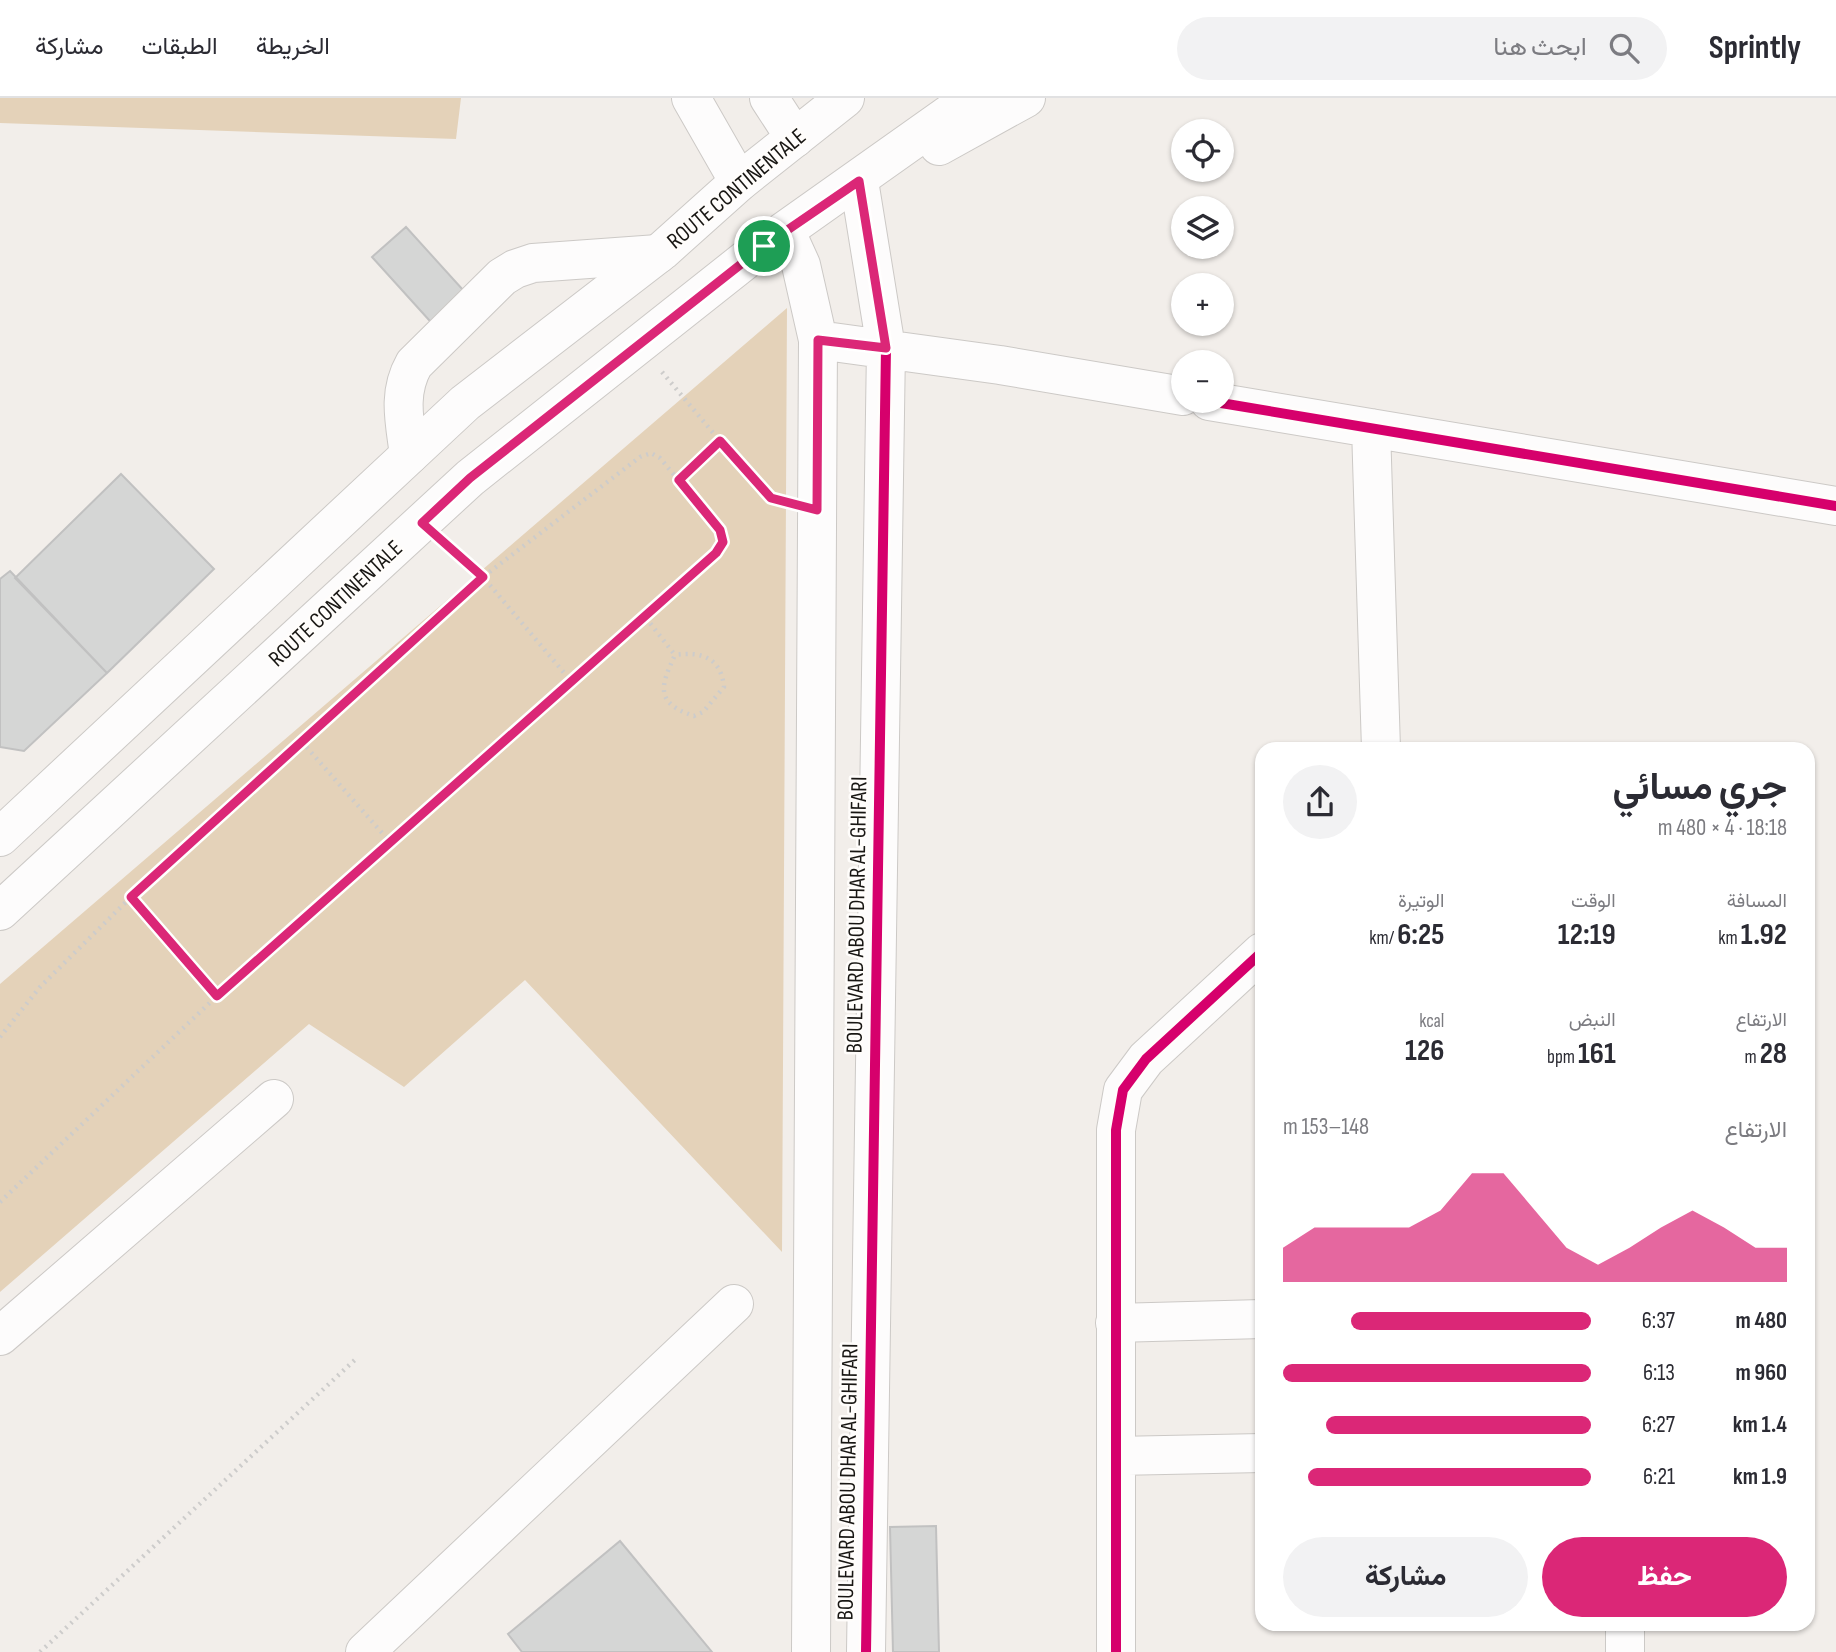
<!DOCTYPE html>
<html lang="ar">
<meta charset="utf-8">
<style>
body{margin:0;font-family:"Sofia Sans Condensed",Vazirmatn,sans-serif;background:#f2f2f3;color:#2b2b33;direction:rtl;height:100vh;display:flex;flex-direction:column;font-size:26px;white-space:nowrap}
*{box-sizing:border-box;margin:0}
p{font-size:23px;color:#7c7c81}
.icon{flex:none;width:38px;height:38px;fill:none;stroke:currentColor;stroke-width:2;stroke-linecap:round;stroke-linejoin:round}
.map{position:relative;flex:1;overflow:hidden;direction:ltr}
.sheet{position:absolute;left:1255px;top:644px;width:560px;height:889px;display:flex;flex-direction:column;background:#fff;border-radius:21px;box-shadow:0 2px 5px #0004;direction:rtl}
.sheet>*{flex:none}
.tools{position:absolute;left:1171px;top:21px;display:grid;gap:14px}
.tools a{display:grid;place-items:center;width:63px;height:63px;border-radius:50%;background:#fff;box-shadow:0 2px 5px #0004;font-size:35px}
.pin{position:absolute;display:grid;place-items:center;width:60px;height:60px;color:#fff;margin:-30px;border:4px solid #fff;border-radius:50%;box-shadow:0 2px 7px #0007}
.round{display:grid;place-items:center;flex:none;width:74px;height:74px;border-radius:37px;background:#f2f2f3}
.summary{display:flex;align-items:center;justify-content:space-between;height:119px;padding:0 28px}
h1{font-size:38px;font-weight:700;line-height:52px}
.figures{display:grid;grid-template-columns:repeat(3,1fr);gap:10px;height:119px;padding:7px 28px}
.figures div{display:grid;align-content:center}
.figures b{font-size:30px;font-weight:700}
.figures small{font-size:19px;font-weight:400}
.figures p{font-size:19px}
.chart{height:196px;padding:14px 28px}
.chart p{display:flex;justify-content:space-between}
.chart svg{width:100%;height:126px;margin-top:7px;fill:#db2777;opacity:.7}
.button{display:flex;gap:14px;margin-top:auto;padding:14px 28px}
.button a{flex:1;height:80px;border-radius:42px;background:#db2777;color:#fff;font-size:28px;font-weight:700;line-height:80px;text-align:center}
.button a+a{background:#f2f2f3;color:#2b2b33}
ul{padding:0 28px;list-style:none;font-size:23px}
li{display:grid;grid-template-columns:112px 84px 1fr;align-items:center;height:52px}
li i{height:18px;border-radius:9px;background:#db2777}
header{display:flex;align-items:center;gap:42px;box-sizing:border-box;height:98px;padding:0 35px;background:#fff;border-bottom:2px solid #e1e1e2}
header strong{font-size:33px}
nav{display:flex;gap:38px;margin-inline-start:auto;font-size:24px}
.search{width:490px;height:63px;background:#f2f2f3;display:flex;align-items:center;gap:18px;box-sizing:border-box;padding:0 24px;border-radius:38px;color:#7c7c81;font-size:26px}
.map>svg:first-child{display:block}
</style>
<header>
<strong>Sprintly</strong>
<div class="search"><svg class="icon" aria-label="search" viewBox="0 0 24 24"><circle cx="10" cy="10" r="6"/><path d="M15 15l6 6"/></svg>ابحث هنا</div>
<nav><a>الخريطة</a><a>الطبقات</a><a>مشاركة</a></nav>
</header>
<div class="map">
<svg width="1836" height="1554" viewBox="0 0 1836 1554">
<rect width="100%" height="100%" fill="#f2eeea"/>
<path fill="#e4d2b9" d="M0 0H461L456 41 0 25Z
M787 210 782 1154 525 882 404 989 309 926 0 1194V886Z"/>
<path fill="#d5d6d5" stroke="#c1c1c1" stroke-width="2" d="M406 129 473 203 439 233 372 159Z
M121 376 214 471 107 575 15 480Z
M10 473 107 575 24 653 0 649V481Z
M936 1428 939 1554H893L890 1429Z
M620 1443 712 1554H522L508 1536Z"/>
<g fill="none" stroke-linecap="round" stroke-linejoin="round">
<g stroke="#ccc9c6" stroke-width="40">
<path id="minor" d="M691 0 739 84
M769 0 795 40
M859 83 886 250 866 1554
M786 134 801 167 818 242 811 1554
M818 242 1000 267 1183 298
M1209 303 1836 408
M1371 330 1381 651
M409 357C405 325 397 296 414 266L502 179 515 171 533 165 658 156
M1115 1225 1262 1221
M0 1238 274 1001
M1116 1358 1262 1355
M365 1554 734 1206
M1116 1554V1032L1123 992 1146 961 1262 854
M1625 1554V1526"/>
</g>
<g stroke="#ccc9c6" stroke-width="40">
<path id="major" d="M939 48 1026 0
M0 739 465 305 662 153 739 84 845 0
M0 813 470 380 763 148 972 0"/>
</g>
<path stroke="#cdcccb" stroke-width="4.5" stroke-dasharray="2 5" stroke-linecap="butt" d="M662 274 720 343
M679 382 720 343 771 400 779 402
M646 520 675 557C660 589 655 605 694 618L703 614 724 589C721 560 702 553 675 557
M302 644 390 744
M131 799 217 898
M0 939 40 889 131 799 483 479 450 449
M0 1104 217 898 716 455 723 444 720 432 660 360 651 355 640 359 483 479 571 583
M40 1554 358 1259"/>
<use href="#minor" stroke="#fdfcfc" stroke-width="38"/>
<use href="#major" stroke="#fdfcfc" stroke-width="38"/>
<g stroke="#fffdfb" stroke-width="15">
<path id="cycleway" d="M859 83 886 250 866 1554
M1209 303 1836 408
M1116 1554V1032L1123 992 1146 961 1262 854"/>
</g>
<use href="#cycleway" stroke="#d6006c" stroke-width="10"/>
</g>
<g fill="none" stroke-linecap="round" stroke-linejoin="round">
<g stroke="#fff" stroke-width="14">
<path id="route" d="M859 83 886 250 818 242 817 412 771 400 720 343 679 382 720 432 723 444 716 455 217 898 131 799 483 479 422 425 470 380 764 148Z"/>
</g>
<use href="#route" stroke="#db2777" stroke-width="9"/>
</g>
<g text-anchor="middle" stroke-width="5" stroke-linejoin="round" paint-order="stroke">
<g font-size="23" fill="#181613" stroke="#fffdfb">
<text transform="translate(736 90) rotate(-40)" y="8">ROUTE CONTINENTALE</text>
<text transform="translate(335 505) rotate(-43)" y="8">ROUTE CONTINENTALE</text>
<text transform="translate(856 817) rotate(-89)" y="8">BOULEVARD ABOU DHAR AL-GHIFARI</text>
<text transform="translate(847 1384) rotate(-89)" y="8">BOULEVARD ABOU DHAR AL-GHIFARI</text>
</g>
</g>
</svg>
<div class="tools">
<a><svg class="icon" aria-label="locate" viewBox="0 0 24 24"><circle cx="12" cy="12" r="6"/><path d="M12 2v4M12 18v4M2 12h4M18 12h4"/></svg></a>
<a><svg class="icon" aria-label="layers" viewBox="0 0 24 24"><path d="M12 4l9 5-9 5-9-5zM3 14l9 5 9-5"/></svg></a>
<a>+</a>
<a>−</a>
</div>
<div class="pin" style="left:764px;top:148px;background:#1e9e55"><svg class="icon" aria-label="arrive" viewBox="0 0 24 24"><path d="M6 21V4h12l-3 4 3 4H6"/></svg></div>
<section class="sheet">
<div class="summary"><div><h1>جري مسائي</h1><p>18:18 · 4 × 480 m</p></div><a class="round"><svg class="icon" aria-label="share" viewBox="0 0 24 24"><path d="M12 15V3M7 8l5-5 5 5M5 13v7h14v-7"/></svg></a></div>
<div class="figures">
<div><p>المسافة</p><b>1.92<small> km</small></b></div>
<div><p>الوقت</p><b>12:19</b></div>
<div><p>الوتيرة</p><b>6:25<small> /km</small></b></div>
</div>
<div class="figures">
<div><p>الارتفاع</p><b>28<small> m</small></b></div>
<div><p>النبض</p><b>161<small> bpm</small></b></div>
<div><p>kcal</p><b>126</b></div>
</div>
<div class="chart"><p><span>الارتفاع</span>148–153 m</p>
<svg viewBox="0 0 160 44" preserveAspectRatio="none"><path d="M0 44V32L10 25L20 25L30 25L40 25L50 19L60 6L70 6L80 19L90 32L100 38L110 32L120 25L130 19L140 25L150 32L160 32V44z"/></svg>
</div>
<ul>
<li><b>480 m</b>6:37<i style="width:78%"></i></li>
<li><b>960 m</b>6:13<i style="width:100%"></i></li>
<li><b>1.4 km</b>6:27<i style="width:86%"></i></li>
<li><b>1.9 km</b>6:21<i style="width:92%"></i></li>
</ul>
<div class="button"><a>حفظ</a><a>مشاركة</a></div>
</section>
</div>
